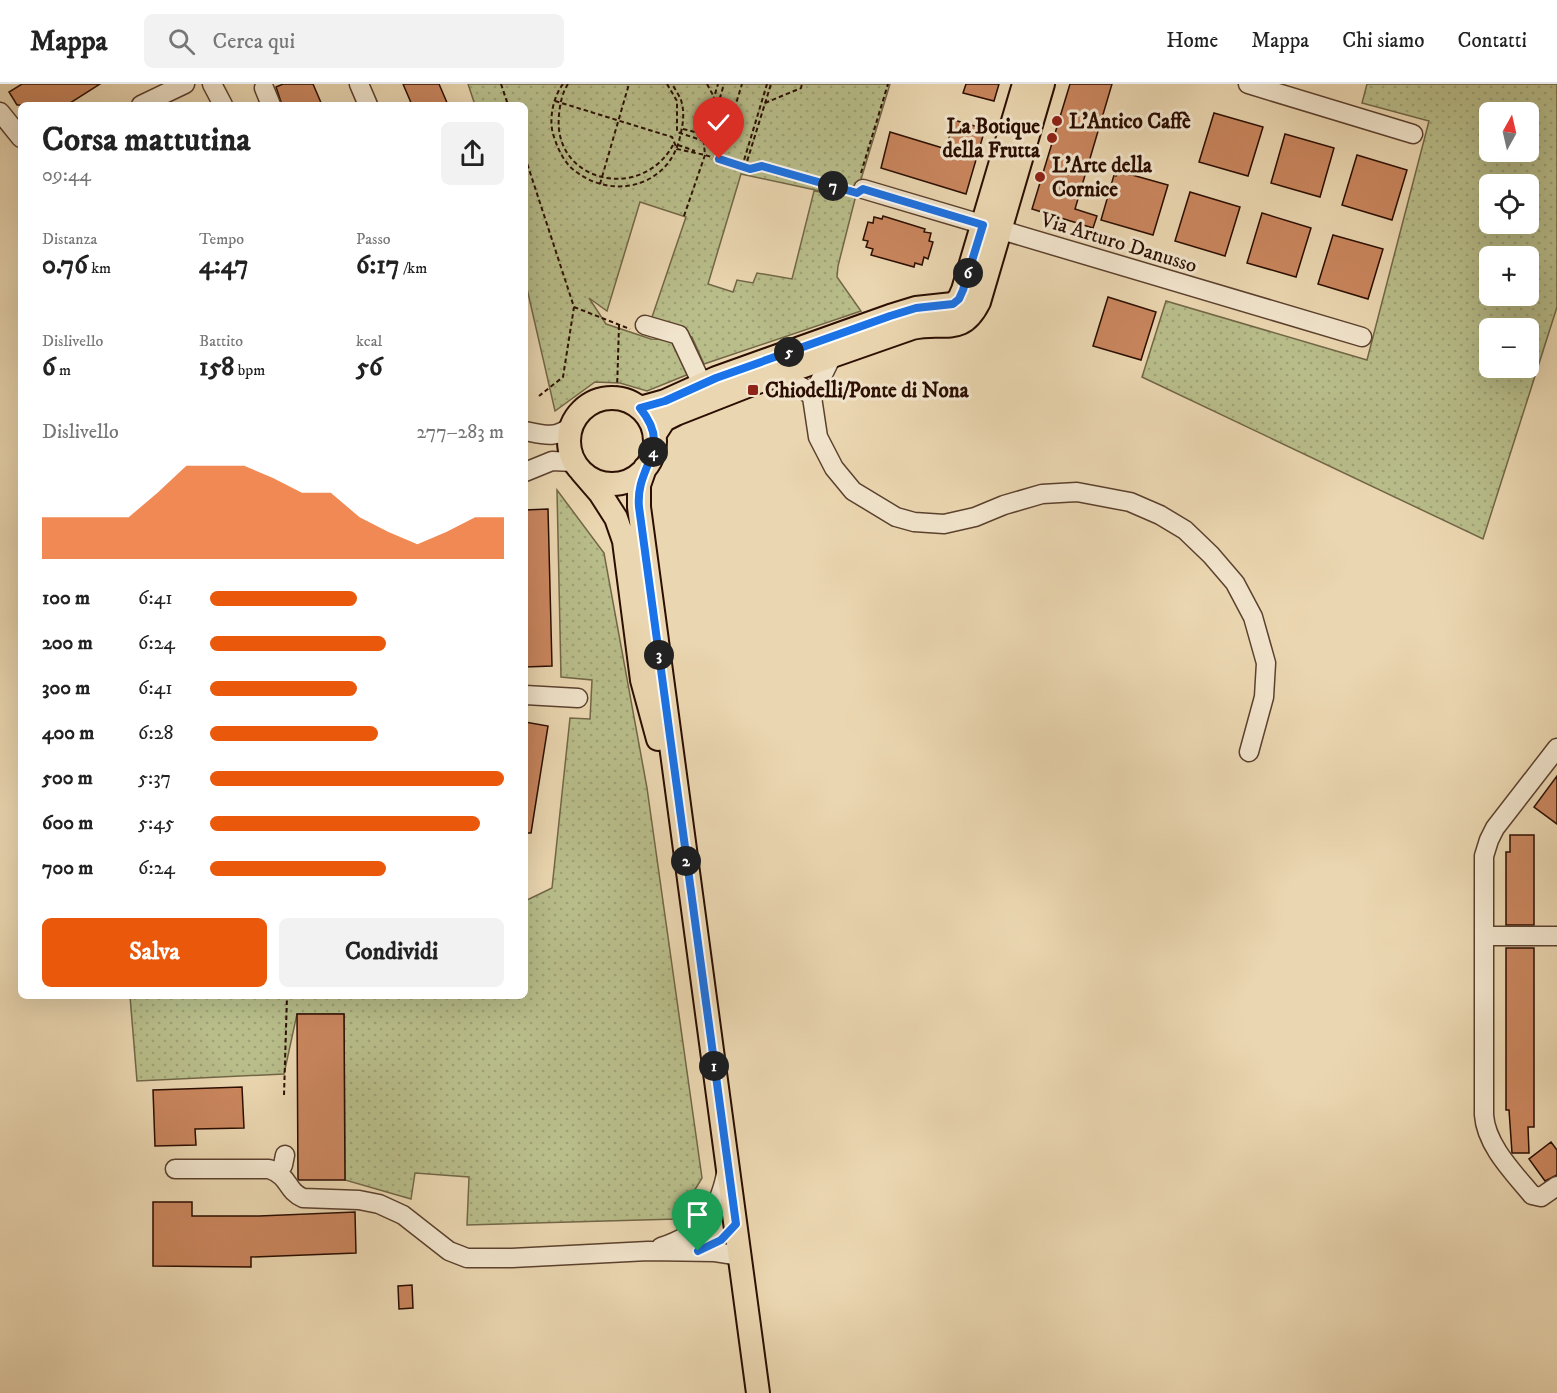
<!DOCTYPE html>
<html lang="it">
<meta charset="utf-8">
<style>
body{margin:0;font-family:"IM FELL DW Pica",serif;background:#f2f2f2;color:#222;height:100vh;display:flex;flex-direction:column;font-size:22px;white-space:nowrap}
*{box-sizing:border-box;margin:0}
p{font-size:20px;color:#767676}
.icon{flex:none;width:33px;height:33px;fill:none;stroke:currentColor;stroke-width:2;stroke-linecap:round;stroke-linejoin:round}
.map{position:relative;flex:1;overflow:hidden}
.details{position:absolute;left:18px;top:18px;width:510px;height:897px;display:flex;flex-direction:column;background:#fff;border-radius:9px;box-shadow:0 6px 24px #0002}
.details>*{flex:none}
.needle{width:39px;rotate:8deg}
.controls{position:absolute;left:1479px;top:18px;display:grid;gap:12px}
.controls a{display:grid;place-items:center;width:60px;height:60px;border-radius:9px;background:#fff;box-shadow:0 6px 24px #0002;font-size:30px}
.pin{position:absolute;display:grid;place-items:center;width:51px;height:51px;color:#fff;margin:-62px -26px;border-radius:50% 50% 50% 0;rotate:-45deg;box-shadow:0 0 6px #0007}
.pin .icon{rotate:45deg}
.km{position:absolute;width:30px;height:30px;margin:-15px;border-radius:50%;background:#222;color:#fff;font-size:16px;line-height:30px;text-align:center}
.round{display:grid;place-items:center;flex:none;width:63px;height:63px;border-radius:9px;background:#f2f2f2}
.overview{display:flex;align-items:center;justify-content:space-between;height:102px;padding:0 24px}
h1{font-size:33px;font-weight:800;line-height:45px}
.metrics{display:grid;grid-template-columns:repeat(3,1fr);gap:9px;height:102px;padding:6px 24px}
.metrics div{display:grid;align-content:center}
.metrics b{font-size:26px;font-weight:800}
.metrics small{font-size:16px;font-weight:400}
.metrics p{font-size:16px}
.chart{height:168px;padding:12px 24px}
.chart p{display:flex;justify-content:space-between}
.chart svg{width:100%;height:108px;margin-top:6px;fill:#ea580c;opacity:.7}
.action{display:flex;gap:12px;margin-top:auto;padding:12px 24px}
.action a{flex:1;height:69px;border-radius:9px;background:#ea580c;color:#fff;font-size:24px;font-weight:800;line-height:69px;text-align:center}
.action a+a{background:#f2f2f2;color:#222}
ul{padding:0 24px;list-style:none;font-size:20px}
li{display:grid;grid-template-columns:96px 72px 1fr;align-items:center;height:45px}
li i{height:15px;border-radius:8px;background:#ea580c}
header{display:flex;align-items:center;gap:36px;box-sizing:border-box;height:84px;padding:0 30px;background:#fff;border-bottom:2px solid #e0e0e0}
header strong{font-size:28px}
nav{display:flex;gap:33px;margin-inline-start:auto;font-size:21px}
.search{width:420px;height:54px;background:#f2f2f2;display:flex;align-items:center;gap:15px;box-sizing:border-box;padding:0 21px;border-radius:9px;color:#767676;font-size:22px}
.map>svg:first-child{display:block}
</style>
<header>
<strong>Mappa</strong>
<div class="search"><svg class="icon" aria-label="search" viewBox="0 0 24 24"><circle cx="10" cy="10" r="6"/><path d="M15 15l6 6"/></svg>Cerca qui</div>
<nav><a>Home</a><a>Mappa</a><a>Chi siamo</a><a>Contatti</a></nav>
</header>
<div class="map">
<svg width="1557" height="1309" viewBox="0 0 1557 1309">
<defs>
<pattern id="grass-dots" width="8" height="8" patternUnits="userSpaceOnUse" patternTransform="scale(1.5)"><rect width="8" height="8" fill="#b8bd8a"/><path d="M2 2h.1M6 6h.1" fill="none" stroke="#9ea175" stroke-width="1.8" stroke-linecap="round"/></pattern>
</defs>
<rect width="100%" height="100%" fill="#ead6b0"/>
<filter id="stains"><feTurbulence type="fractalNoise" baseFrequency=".00333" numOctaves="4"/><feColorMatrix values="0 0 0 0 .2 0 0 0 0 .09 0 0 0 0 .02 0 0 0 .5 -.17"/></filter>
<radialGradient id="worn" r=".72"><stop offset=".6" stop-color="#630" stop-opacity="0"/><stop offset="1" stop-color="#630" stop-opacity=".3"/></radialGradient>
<path fill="url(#grass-dots)" stroke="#726646" stroke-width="1.5" fill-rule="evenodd" d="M468 0H890L855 115 838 182 837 193 861 227 704 280 692 253 650 239 686 133 640 118 607 227 589 214 606 240 651 255 675 256 689 290 647 307 620 299 595 298 555 327 525 196V21H475ZM741 90 834 110 814 107 792 195 757 189 753 199 737 196 733 208 708 200Z
M1367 0H1557V223L1483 455 1142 293 1166 217 1367 276 1429 37 1362 19ZM1528 28V68H1490V28ZM1490 100H1528V140H1490ZM1490 172H1528V212H1490ZM1490 244H1528V284H1490Z
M557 406 604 469 647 704 702 1094 677 1135 467 1141 469 1093 415 1089 411 1115 345 1096 344 930H297L284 990 137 997 130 912H525V817L552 804 570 634 590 635 592 596 561 593Z"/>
<path fill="#ca865e" stroke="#2b0e01" stroke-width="1.5" d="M22 0H100L67 21H17L9 8Z
M283 0H313L322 21H282L276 3Z
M403 0H439L448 21H412Z
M966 0H999L994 17 963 9Z
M1070 0H1112L1075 125 1097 132 1093 144 1032 125Z
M1214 29 1263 43 1248 92 1199 78Z
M954 36 985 45 966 110 881 84 890 48 946 65Z
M1285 50 1334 64 1320 113 1271 99Z
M1357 71 1407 86 1392 136 1342 121Z
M1118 87 1168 101 1153 151 1101 136 1114 91 1116 92Z
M1190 108 1240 123 1225 172 1175 157Z
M1262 129 1311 144 1296 193 1247 179Z
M883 132 925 145 924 148 931 149 929 157 933 158 928 175 924 173 922 181 915 179 914 183 871 171 873 165 866 163 868 157 863 156 868 138 873 139 874 133 882 135Z
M1333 151 1383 165 1368 215 1318 200Z
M1108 213 1156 228 1141 276 1093 262Z
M548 425 552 582 525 583V426Z
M525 638 548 642 531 749H525Z
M1557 692V740L1534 723Z
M1510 751H1534V841H1506V768H1510Z
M1506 864H1534V1043H1528L1529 1069H1512L1509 1026H1506Z
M297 930H344L345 1096H299L298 1095Z
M242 1003 244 1044 195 1045 196 1061 155 1062 153 1006Z
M1551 1058 1557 1066V1091L1545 1097 1529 1075Z
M153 1118H192V1132H259L355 1128 356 1169 251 1173V1183L153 1182Z
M412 1201 413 1224 399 1225 398 1202Z"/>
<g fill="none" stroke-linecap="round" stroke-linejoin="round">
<g stroke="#5b402d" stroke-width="21">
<path id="minor" d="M212 0 223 21
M359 0 368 21
M1248 0 1413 50
M264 4 271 21
M141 21 185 0
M0 28 21 54
M863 105 1362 253
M645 241 679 251 702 300
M775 291 802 303 812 313 818 353 834 384 853 407 896 433 914 438 944 440 975 433 1004 421 1042 410 1077 408 1130 418 1160 431 1185 446 1211 471 1235 499 1253 533 1266 579 1264 613 1249 668
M812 313 833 270
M525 347C545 351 554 355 572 342
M525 388 552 377 574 378
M525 611 578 614
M1557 664 1495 744 1489 756 1484 772V1031C1486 1061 1513 1088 1532 1111L1541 1113 1557 1102
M1484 852H1557
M175 1085H269C291 1093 285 1106 303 1114L359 1116 379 1120 403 1131 449 1167 467 1174H512L648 1167 715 1168 741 1172
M278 1089 283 1081 285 1071
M661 1163C700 1150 718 1130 726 1090"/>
</g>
<g stroke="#2b0e01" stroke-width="26">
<path id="major" d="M569 357a43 43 0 1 1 86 0a43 43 0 1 1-86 0Z
M640 324 665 317 716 294 890 232 916 224 953 220 959 215 963 206 1024 0
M655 350 664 336 676 330 755 299 912 244C944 236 961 254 979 218L1043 0
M645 384 639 401V423L758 1309
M581 387 600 409 616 434 624 457 642 596 658 655"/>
</g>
<path stroke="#2b0e01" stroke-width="2" stroke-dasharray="4.5 3" stroke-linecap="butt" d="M501 0 508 21
M563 0C553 13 548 37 554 53 558 65 564 79 575 87 614 117 669 102 680 53 683 40 685 29 681 16 679 11 675 5 672 0
M568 0C562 9 560 20 559 31 552 98 641 119 673 61
M667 0 677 17V48L707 58 724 0
M707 0 714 13
M555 17 672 53 677 65 705 71 750 85 762 82 847 106
M765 19 801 4 802 0
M683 45 703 50
M678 61 695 67
M525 73 574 223 563 293 539 312
M719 75 742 0
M742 83 767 0
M745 84 771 0
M861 89 888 0
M600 100 629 0
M684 132 705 71 703 50 718 0
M574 223 630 245
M617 306 619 241
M284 1011 287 912"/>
<use href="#minor" stroke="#f1e4cc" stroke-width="18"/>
<use href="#major" stroke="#ead6b0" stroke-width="22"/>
</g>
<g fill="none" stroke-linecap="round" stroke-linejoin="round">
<g stroke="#fff" stroke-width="12">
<path id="route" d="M698 1167 721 1156 736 1140 639 423C635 380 674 366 640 324L665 317 716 294 890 232 916 224 953 220 959 215 963 206 983 141 863 105 857 109 762 82 750 85 719 75"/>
</g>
<use href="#route" stroke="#1a73e8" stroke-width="8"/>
</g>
<g fill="#8f2418" stroke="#f1e4cc" stroke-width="2">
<circle cx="1057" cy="37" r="6"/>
<circle cx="1052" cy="54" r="6"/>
<circle cx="1040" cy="93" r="6"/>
<rect x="747" y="300" width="12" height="12" rx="3"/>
</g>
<g text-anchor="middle" stroke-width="6" stroke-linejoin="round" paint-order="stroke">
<g font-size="21" font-weight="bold" fill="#2b0e01" stroke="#f1e4cc" text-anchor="start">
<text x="1069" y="44">L’Antico Caffè</text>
<text x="1040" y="49" text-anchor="end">La Botique<tspan x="1040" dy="24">della Frutta</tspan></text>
<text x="1052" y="88">L’Arte della<tspan x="1052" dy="24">Cornice</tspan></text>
<text x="765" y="313">Chiodelli/Ponte di Nona</text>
</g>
<g font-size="21" fill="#2b0e01" stroke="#f1e4cc">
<text transform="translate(1119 158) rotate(17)" y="7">Via Arturo Danusso</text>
</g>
</g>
<rect width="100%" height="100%" filter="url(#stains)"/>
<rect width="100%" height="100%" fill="url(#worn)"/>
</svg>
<div class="controls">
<a><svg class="needle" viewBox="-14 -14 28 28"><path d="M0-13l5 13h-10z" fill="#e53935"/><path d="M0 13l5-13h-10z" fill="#767676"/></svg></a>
<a><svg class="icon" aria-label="locate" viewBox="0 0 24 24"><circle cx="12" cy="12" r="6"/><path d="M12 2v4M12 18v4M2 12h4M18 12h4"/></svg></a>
<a>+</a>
<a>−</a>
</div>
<div class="pin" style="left:698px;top:1167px;background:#1e9e55"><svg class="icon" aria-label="arrive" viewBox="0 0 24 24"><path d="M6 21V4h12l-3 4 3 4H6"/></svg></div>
<div class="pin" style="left:719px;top:75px;background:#d93025"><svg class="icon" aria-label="check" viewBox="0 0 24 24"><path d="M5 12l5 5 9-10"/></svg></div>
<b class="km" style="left:714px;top:982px">1</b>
<b class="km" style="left:686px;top:777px">2</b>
<b class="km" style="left:659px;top:571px">3</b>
<b class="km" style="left:653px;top:368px">4</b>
<b class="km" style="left:789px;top:268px">5</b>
<b class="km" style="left:968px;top:189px">6</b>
<b class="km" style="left:833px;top:102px">7</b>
<section class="details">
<div class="overview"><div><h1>Corsa mattutina</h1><p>09:44</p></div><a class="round"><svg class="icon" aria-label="share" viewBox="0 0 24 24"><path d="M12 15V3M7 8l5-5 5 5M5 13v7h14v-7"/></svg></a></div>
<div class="metrics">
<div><p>Distanza</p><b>0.76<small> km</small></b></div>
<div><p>Tempo</p><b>4:47</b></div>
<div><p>Passo</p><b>6:17<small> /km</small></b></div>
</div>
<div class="metrics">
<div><p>Dislivello</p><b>6<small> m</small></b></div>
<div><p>Battito</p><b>158<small> bpm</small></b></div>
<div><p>kcal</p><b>56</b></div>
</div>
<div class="chart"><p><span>Dislivello</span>277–283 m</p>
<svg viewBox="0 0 160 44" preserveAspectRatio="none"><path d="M0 44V27L10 27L20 27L30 27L40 17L50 6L60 6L70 6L80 11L90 17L100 17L110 27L120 33L130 38L140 33L150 27L160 27V44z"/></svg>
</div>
<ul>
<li><b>100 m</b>6:41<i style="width:50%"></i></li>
<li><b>200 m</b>6:24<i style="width:60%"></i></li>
<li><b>300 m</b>6:41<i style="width:50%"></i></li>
<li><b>400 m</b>6:28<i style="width:57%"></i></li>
<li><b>500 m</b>5:37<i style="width:100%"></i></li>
<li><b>600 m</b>5:45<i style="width:92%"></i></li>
<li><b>700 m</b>6:24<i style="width:60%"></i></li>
</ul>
<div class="action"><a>Salva</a><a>Condividi</a></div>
</section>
</div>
